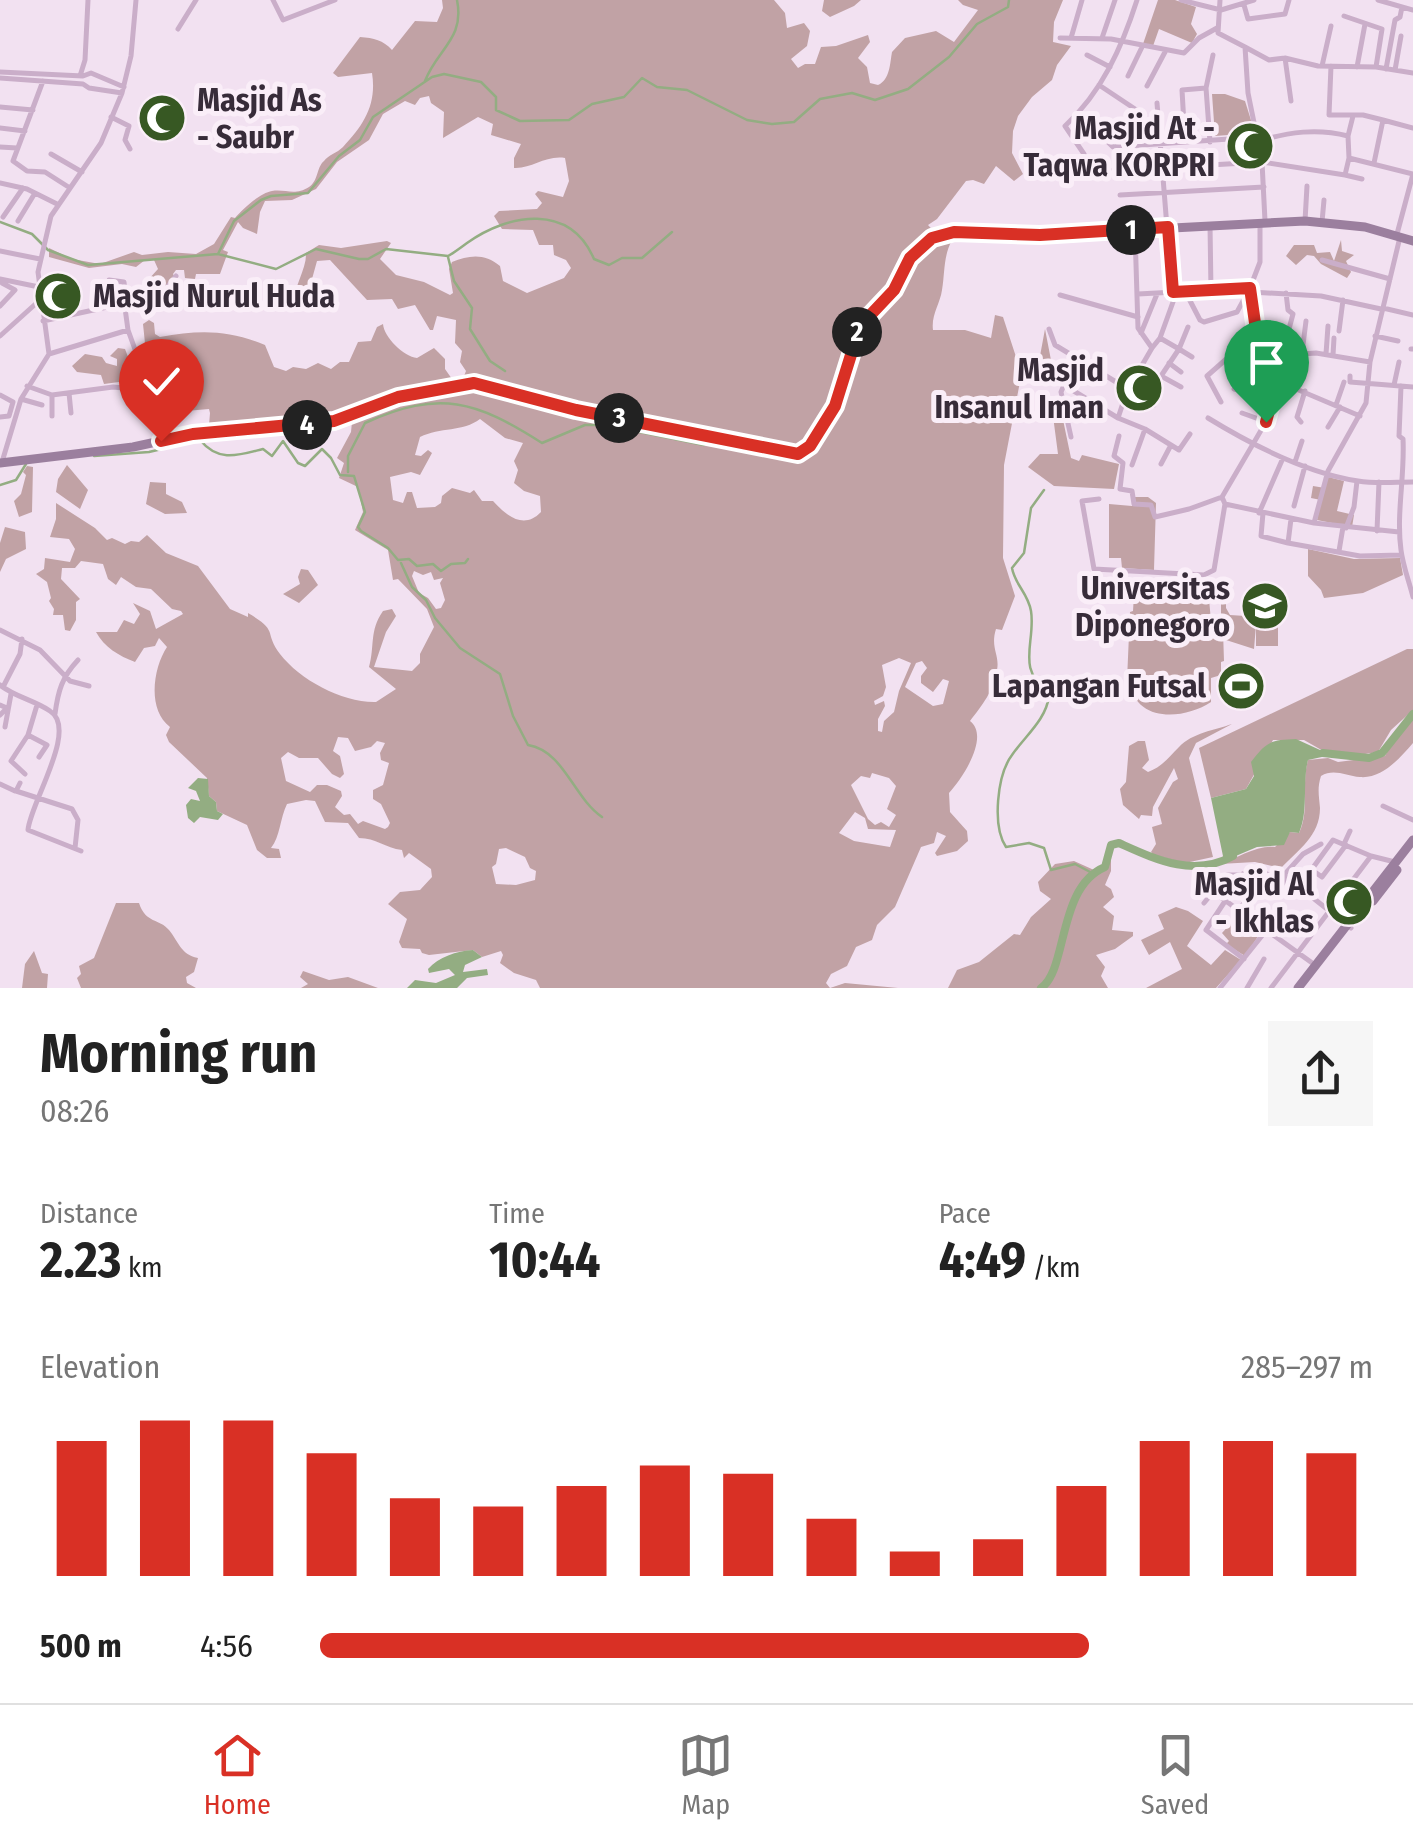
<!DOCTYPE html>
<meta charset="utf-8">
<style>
body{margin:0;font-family:"Fira Sans Condensed",sans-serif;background:#f6f6f6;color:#222;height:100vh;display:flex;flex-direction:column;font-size:38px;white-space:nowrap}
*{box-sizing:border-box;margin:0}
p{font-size:32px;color:#767676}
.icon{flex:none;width:55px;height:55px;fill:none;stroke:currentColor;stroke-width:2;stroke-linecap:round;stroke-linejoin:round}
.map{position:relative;height:988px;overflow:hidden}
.side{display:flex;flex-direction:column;background:#fff;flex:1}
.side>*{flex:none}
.pin{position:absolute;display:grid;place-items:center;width:85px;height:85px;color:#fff;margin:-102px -42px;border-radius:50% 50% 50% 0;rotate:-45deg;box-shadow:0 0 10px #0007}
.pin .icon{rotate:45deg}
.km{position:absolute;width:50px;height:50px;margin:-25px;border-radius:50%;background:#222;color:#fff;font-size:28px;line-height:50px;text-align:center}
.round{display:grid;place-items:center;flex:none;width:105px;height:105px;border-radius:0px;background:#f6f6f6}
.head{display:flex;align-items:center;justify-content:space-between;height:170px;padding:0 40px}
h1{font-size:55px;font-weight:700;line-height:75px}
.stats{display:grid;grid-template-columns:repeat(3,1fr);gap:15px;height:170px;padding:10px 40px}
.stats div{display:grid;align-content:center}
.stats b{font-size:50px;font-weight:700}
.stats small{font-size:28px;font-weight:400}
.stats p{font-size:28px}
.chart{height:280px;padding:20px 40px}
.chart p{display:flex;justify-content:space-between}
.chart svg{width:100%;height:180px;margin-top:10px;stroke:#d93025;stroke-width:6}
ul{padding:0 40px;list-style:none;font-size:32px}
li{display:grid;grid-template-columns:160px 120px 1fr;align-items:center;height:75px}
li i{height:25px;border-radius:12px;background:#d93025}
.dock{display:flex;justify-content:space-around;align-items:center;height:140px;border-top:2px solid #e0e0e0;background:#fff;font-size:28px;color:#767676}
.dock a{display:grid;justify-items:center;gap:5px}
.dock .selected{color:#d93025}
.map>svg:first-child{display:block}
</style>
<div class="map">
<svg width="1413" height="988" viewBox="0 0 1413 988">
<rect width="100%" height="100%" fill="#f2e1f1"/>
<path fill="#c1a2a5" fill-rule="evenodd" d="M442 0H774L785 13 787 28 804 23 810 31 807 46 791 59 798 68 805 64H815L821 47 836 46 868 35 870 42 858 58 867 67 870 83 878 85C890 80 890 63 892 52L905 38 936 31 954 42 978 10 963 5 958 0H1063L1054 22 1053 42 1071 46 1057 65 1052 80 1032 97 1018 116 1013 131 1012 153 1023 174 1014 181 996 166 984 184 973 180 966 181 937 219 928 225 941 239 952 240C943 257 945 273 942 290 940 304 931 315 933 330H965L991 338 995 315 1003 317 1019 366H1023L1004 465 1003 558 1015 596 1002 630 996 629C990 648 1000 655 997 670 995 689 981 707 970 721 990 736 963 778 949 793L950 812 967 831 968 841 957 851 937 856 935 853 946 836 937 832 934 843 921 847 895 907 877 925 872 940 856 947 847 966 831 974 826 983 830 988 845 983 898 988H540L536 980 514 973 500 963 503 955 501 951 482 957 473 950 429 955 422 953 420 949 402 948 399 942 407 919 388 904 400 892 420 890 432 877 431 869 409 853 404 858 402 850C385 848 376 838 359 838L348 823 325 822 315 801 306 800 287 804C280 818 280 837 271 848L279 849 281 858H267L257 850 247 825 217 811 216 802 209 796 207 778 169 742 166 735 170 727C147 710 153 668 167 647L159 638 155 646 144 648 135 662C119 656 104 647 96 632H117L124 620 134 624 140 614 133 603 150 611 156 629 183 614 181 611 172 609 151 589 136 587 121 577 116 585 108 579 103 564 81 561 75 568H62L61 579 80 599 76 602V620L70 631 65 630 63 615H53L54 609 49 601 51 598 47 582 36 574 44 569 45 558 70 562 75 549 69 539 50 537 56 519V503L95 528 107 540 112 538 125 544 131 541 139 542 147 535 166 553 198 566 230 609 248 617V613C280 632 263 631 280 654 300 680 343 703 376 702L396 689 369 667C375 646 369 631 383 611L392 609 396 616 386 632 374 667 412 671 420 663V654L434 627 427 609 398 579 393 580 388 550 355 530 363 512 358 487 339 478 344 463 337 458 351 432 352 422 321 429 219 439 208 437 210 413 209 409 174 412 175 433 155 439 151 395 163 394 164 389 119 382 104 384 101 375 77 372 72 366 85 354 102 357 106 363 117 366V359L110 356 118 348 125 349 130 362 138 361 146 353 143 324 149 320 154 323 155 334 160 337C198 330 227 329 265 345L274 367 286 371 293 367 306 369 318 363 331 369 340 362H349L358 342 371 341 377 327 383 324C384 337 404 357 417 358L434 348 445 359V369L452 379 462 381 466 371 460 362 462 351 455 343 456 320 437 316 433 330H430L415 305 398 309 392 299 367 300 330 260 317 261 307 297 294 312C289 293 307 271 306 253L319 245 341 248 387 241 391 243 380 259 396 275 424 282 450 295 453 293 449 269 452 262C469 255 485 253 500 266L503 281 527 293 564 278 571 268 566 260 554 255 553 245H539L533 230 502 229 494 216 499 211 537 209 542 203 535 194 538 191 563 197 569 181 565 158C545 155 532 169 514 168V158L521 144 491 135 493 124 478 117 443 138 444 112 431 103 429 96 420 98 415 105 405 101 383 114 369 140 337 162 316 189 292 200 265 201 260 212 257 234 243 228 238 222 223 250 228 252 220 274H196L195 279 185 278 184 270H176L173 274 176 279 161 294 148 280 158 269 154 260H145L136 267 122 264 89 268 49 257V248L72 259 100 264 134 252 142 255 168 252 196 254 214 244 231 217 235 218C243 209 260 193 272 191 286 189 295 196 309 187 319 180 316 168 324 161 328 155 337 153 343 147 364 125 377 104 372 73L338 77 333 73 360 37C374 38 383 40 392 50L415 21 437 22 443 8ZM480 419 505 438 523 443 514 461 518 470 514 483 524 491 540 496 541 512C523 531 505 514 493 501H482L474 490 470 493 452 488 442 496 441 503 435 507 417 508 412 492H407L403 503 393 500 390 477 411 472 420 475 432 453 428 450 421 456 415 455 420 437C440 427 463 432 480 419ZM414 571 423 575 431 572 434 580 443 578 440 583 445 600 441 608 436 609 428 598 419 593 412 576ZM899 658 911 663 899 691 894 712 884 721 882 732 878 731V719L885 706 884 701 875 705 874 701 883 696 886 687 882 665ZM922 661 927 668 921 676V683L933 692 943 679 949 681 943 704 933 706 905 687 916 663ZM338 737 348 738 355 751 371 747 377 741 385 743 380 753 381 760 389 763 383 785 373 790V799L381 804 390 823 388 827 385 829 363 821 358 824 350 814 344 815 335 807 342 796 341 791 327 785H317L310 792 286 781 281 758 288 752 299 758H318L332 774 340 778 344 774 340 756 333 751ZM872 773 889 778 896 786 887 809 896 815 889 827 881 822 875 825 868 819 851 785 861 776 870 778ZM855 812 865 818 868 829 896 830 890 847 854 841 839 833ZM506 848 525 857 530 868 536 871 535 880 516 885 496 884 492 867 496 864 499 849Z
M824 0H861L854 6 830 17 822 11Z
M1158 0H1175L1196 7 1191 24 1197 34 1192 43 1159 29 1153 46 1143 44Z
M1212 94H1225L1245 101 1255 133 1215 136Z
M1341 240 1342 251 1354 255 1346 261 1351 272 1347 278 1321 264 1314 256 1307 255 1296 265 1286 256 1294 245H1314L1317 253 1330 252 1334 261Z
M1045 329 1055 381H1048L1040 356Z
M1062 415 1071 458 1079 461 1082 455 1119 464 1114 489 1054 486 1028 467 1040 454H1058L1053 416Z
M67 465 88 490 80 509 56 492 58 479Z
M27 466 33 467 32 512 19 517 14 501 21 494 26 475 23 472Z
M1328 477 1344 481 1337 511 1354 515 1352 527 1317 520 1321 500 1311 498 1313 486 1325 488Z
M150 482 166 483V494L182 502 187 513 165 514 146 504Z
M1133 497H1148L1156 503 1154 570 1122 568 1121 558H1109V504L1132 506Z
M5 527 25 532 26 549 6 559 0 572V543Z
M1308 549 1354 559 1400 558 1403 575 1363 593 1324 598 1321 590 1308 576Z
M301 569 308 570 318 585 299 603 283 594 300 584 298 577Z
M1215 582 1226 587V608L1230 615 1278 618V646H1256V625L1254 649 1226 640 1223 631 1224 661 1221 662V675L1211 678V702C1184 720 1134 723 1130 681L1127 680 1130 612 1133 611 1134 595C1161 581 1185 581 1209 599L1211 621 1221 625V603Z
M1407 649H1413V710L1391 730 1378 752 1352 756 1325 752 1304 740H1273L1246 789 1211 798 1199 748Z
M1413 718V743C1400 758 1382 779 1360 777 1346 776 1334 768 1321 776 1317 788 1319 796 1320 808 1320 836 1298 850 1281 868L1255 862 1220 864C1236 859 1256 845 1275 847L1290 832 1299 833C1310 810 1301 785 1308 760L1328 758 1338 762 1385 756 1397 734Z
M1232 724 1196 743 1189 758 1213 857 1185 863 1154 855 1151 852 1156 844 1152 827 1162 824 1158 808 1173 782 1178 779 1174 768 1153 807 1152 816 1141 815 1139 819 1123 805 1120 789 1126 782 1129 746 1138 741H1145L1149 760 1142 768 1148 772C1163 766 1168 758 1179 747 1192 733 1215 730 1232 724Z
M1111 859V871L1105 885 1111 889 1114 897 1103 907 1114 916 1112 930 1133 932V936L1115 949 1096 955 1105 967 1101 976 1108 988H948L957 970 979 962 1014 934 1020 935 1031 917 1051 899 1040 891 1038 882 1055 864 1074 861 1094 870Z
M116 903H139C146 924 159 918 169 930 179 942 180 954 198 958L194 972 186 977 187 983 196 988H81L77 978 81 974 79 966 94 958Z
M1176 907 1188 911 1203 921 1187 946 1211 965 1225 950 1241 960 1216 988H1146L1182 969 1170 942 1149 955 1141 940 1164 929 1158 915Z
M1233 921 1249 934 1253 930 1259 935 1245 956 1226 944 1229 941 1222 933Z
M34 951 42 973 48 974 47 988H22L25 964Z
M303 971 329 980 348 977 378 988H301L308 984 300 977Z"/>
<path fill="#93ad82" d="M1296 739 1331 755 1308 760C1302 785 1309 810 1299 833L1290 832 1284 845 1257 847 1224 861 1211 798 1246 789 1254 776 1251 762C1267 741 1271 740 1296 739Z
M198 778 208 779 209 796 216 802 217 811 223 814 218 820 200 817 194 823 188 818 186 805 191 799 200 801 196 791 188 788Z
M473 950 482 957 465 965 463 972 487 969 488 975 467 978 457 988H407L415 980 436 983 455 975 449 969 429 973 428 969C439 957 456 951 473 950Z"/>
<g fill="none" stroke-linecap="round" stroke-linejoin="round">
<path stroke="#93ad82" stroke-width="2.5" d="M425 81C437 49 465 39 457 0
M0 222 32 234 48 250 88 265 218 254 276 269 316 249 359 259H368L386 249 448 256C455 252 460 248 467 243 509 213 570 203 594 259L609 265 622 258H642L672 232
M218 254 234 221 261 200 271 196 308 193 339 156 360 140 373 117 432 77 444 74 481 82 496 97V110L520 121 569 120 592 104 624 97 642 78 657 87 687 90 747 120 772 124 794 122 820 99 852 93 875 100 908 89 949 57 977 24 1008 7 1009 0
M448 257 454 281 472 308 470 329 490 361 505 371
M94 456 149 452 200 440C219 463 239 455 263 449L272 456 283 441 298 463 305 466 322 449 331 458 340 475 354 476 365 512 358 527 361 531 388 548 398 560 409 559 417 566 433 564 441 571 451 564 465 563 468 559
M348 472V456L365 423C440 389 476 401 542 443L585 425H605L704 445
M0 485 16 480 26 464
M1044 490 1031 508 1024 553 1012 568C1015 585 1028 593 1031 611 1036 641 1015 671 1049 691V696C1046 720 1025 736 1012 755 997 775 992 826 1006 847L1029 843 1044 848 1051 870 1075 864 1094 874
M401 563 412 587 426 600 435 618 460 648 500 674 513 716 528 745C564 751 573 797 602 817"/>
<path stroke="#93ad82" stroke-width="8" d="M1323 753 1369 758 1382 753 1413 714
M1041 988C1068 970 1057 887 1105 867L1111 845 1119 843C1155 859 1193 878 1233 856"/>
<path stroke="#caaec9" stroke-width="5" d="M273 0 283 20 335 0
M1181 0 1221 10 1254 0
M1220 0 1218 33 1245 47 1248 93 1262 162 1265 221
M1378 0 1413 10
M1244 5 1248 19 1285 14 1289 0
M1344 16 1382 29 1376 67
M178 29 196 0
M1060 38 1111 39 1184 53 1199 38 1217 28
M1071 38 1082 0
M1102 38 1115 0
M1245 47 1269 60 1285 58 1318 66 1376 67 1413 73
M1087 55 1110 67
M1285 58 1291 101
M1322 66 1331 26
M1331 66 1329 115H1363L1383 120
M1357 67 1365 24
M1386 69 1395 20 1400 17 1402 7
M1395 70 1401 36
M0 72 83 76 91 73 124 87
M80 76 85 60 88 0
M1128 76 1143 45
M0 78 83 84 89 88 122 93
M43 81 13 161 27 171 45 172 70 188
M1099 85 1141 113
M1147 86 1165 52
M0 107 33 110
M1079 114 1113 147 1258 137
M111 117 129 126 125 140 130 149
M1142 121 1158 120
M0 128 25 131
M1348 136 1353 116
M1185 142 1182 90 1206 88
M1210 142 1206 88 1213 55
M0 147 17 148
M51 154 82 172
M1084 154 1065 126C1102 92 1122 47 1137 0
M1349 158 1413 174
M1374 163 1383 120 1413 128
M1106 171 1262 162 1345 175 1349 158 1348 136C1317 128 1289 132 1259 141
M1345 175 1362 179
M0 183 27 189 57 204
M1120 195 1264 187
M3 217 23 188
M18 221 35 193
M1305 221 1307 186
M1322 222 1324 200
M1210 225 1211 291
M1135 232 1138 328 1152 348 1127 391 1118 418 1145 429 1179 450 1190 434
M1397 234 1413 174
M0 251 40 259
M1322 260 1390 279
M0 279 39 287
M109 280 124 282 126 301
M1251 292 1321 296 1381 309
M1186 293 1200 320 1204 322 1237 312 1249 290
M1138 294 1250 288
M1060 295 1138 317
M124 301 128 330
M0 306 15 290 2 283
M1383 308 1413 315
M43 321 153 297 165 290 176 276
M1188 327 1179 349 1192 357
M1049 329 1055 345 1154 405
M1339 331 1343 300
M1141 333 1157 294
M0 336 41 299
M1375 336 1398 341
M1160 338 1179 349 1161 376 1181 387
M1152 348 1160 338 1173 302 1157 103
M1411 349H1413
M1302 353 1306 321
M49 354 128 330 137 355
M1326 354 1328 326
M1282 355 1293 314 1288 310 1286 293
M1333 355 1334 338
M1272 356 1316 353 1370 362
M1169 363 1181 372
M1350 376V382L1413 387
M1268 377 1360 416
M1394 385 1399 362
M27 386 52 395 113 387 165 392
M1401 386 1399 436 1403 439C1405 476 1396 514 1401 550 1403 566 1409 581 1413 597
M1234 389 1259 395 1266 403
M69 393 71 413
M0 395 13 402 9 416 0 417
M21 399 42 405
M1221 402 1207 376 1232 354 1260 336
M1336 405 1344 382
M1242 413 1267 422
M52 416V395
M1208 418C1252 445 1307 473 1358 481 1376 484 1395 482 1413 482
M1301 422 1297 417 1305 391
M1328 427 1340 407
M1119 436 1114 456 1123 463 1120 489 1132 491 1134 504 1151 505 1155 517 1189 509 1222 497
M1071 437 1061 392 1064 385 1118 418
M2 462 21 399 49 354 38 272 51 216 101 143 122 93 131 56 136 0
M1295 462 1302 441
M1161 464 1171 445
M1132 465 1145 429
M1222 497 1270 415 1266 389 1272 356 1256 330 1250 288 1260 262V224
M1099 499 1082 501 1094 569 1204 575 1214 570 1225 504 1222 497
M1225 504 1314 523 1399 532
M1294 506 1305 466
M1259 513 1283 458
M1263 513 1261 536 1288 543
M1291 519 1288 543 1360 556 1401 555
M1314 523 1328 471 1366 403 1370 362 1400 237
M1346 528 1354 507 1357 481
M1377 531 1379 482
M1339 551 1343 527
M0 630 40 650 70 681 89 686
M0 685C15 697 34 700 50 711 79 729 30 803 28 830L81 851
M3 687 20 654 22 639
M0 705 7 708 0 715
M55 714C58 691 62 677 78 660
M5 727 11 694
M28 735 37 705
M25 774 11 761 28 735 47 745 39 757
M20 783 16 791 72 809 78 820 75 848
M0 784 15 791
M1383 806 1413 820
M1344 844 1350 831
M1312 870 1322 877 1346 845
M1243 874 1206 930 1244 959
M1284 875 1303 854 1321 844
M1299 887 1333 840 1371 856
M1212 891 1315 965
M1272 897 1287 878
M1204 903 1227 875H1284L1351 928
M1239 910 1266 873
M1220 988 1265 932
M1247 988 1264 959
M1271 988 1371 856 1395 862"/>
<path stroke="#9b7f9e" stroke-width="9" d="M0 463 133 447 193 434 334 421 398 397 474 383 577 410 798 454 810 446 835 406 859 326 894 290 910 258 920 246 943 234 1040 235 1305 221 1365 227 1413 241
M1373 901 1397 870
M1298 988 1413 840"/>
</g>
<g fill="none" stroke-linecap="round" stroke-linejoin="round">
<g stroke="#fff" stroke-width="20">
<path id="route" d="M161 441 193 434 334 421 398 397 474 383 576 410 798 454 810 446 835 406 860 326 894 290 910 258 932 238 954 232 1040 235 1168 227 1173 292 1250 288 1256 330 1272 356 1266 389 1270 407 1266 422"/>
</g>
<use href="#route" stroke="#d93025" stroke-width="12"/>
</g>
<defs>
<g id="mosque-disc" transform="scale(2.5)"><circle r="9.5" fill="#375823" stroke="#faeef8"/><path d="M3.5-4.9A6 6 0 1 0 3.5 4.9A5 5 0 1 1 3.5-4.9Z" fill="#fff"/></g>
<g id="university-disc" transform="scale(2.5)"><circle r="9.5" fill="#375823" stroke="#faeef8"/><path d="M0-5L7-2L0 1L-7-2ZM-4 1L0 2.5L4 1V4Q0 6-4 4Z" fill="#fff"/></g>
<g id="stadium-disc" transform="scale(2.5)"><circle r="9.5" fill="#375823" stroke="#faeef8"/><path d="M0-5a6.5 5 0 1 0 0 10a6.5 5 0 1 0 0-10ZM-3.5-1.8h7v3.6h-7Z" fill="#fff"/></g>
</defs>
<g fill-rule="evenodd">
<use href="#mosque-disc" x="162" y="118"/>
<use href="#mosque-disc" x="1250" y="146"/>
<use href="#mosque-disc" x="58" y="296"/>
<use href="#mosque-disc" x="1139" y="388"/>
<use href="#university-disc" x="1265" y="606"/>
<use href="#stadium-disc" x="1241" y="686"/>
<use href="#mosque-disc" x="1349" y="902"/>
</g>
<g text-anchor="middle" stroke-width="10" stroke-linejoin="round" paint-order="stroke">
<g font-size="32" font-weight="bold" fill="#372c39" stroke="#faeef8" text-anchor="end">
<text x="197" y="111" text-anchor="start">Masjid As<tspan x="197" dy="37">- Saubr</tspan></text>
<text x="1215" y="139">Masjid At -<tspan x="1215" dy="37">Taqwa KORPRI</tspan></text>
<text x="93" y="307" text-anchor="start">Masjid Nurul Huda</text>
<text x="1104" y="381">Masjid<tspan x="1104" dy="37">Insanul Iman</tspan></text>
<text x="1230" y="599">Universitas<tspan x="1230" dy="37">Diponegoro</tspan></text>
<text x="1206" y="697">Lapangan Futsal</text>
<text x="1314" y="895">Masjid Al<tspan x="1314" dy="37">- Ikhlas</tspan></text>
</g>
</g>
</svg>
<div class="pin" style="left:1266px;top:422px;background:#1e9e55"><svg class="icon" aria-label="arrive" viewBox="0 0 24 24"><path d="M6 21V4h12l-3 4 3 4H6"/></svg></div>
<div class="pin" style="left:161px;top:441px;background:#d93025"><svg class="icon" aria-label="check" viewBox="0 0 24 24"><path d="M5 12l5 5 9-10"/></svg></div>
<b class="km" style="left:1131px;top:230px">1</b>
<b class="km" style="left:857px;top:332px">2</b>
<b class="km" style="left:619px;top:418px">3</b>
<b class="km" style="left:307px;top:425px">4</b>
</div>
<section class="side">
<div class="head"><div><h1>Morning run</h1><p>08:26</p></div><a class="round"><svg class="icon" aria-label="share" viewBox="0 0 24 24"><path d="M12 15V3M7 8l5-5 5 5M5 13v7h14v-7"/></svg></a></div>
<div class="stats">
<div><p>Distance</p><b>2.23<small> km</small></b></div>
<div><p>Time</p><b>10:44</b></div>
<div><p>Pace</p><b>4:49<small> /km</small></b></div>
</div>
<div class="chart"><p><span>Elevation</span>285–297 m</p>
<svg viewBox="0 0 160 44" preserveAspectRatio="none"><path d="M5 44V11M15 44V6M25 44V6M35 44V14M45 44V25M55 44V27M65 44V22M75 44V17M85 44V19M95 44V30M105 44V38M115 44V35M125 44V22M135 44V11M145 44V11M155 44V14"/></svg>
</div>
<ul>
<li><b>500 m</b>4:56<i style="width:73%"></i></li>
</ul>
</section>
<nav class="dock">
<a class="selected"><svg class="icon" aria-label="home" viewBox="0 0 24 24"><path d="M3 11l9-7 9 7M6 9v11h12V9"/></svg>Home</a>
<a><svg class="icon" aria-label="map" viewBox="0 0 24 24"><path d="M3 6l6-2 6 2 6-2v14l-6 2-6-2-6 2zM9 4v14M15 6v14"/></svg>Map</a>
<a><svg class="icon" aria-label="saved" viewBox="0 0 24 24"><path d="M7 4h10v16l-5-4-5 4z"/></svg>Saved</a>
</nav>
